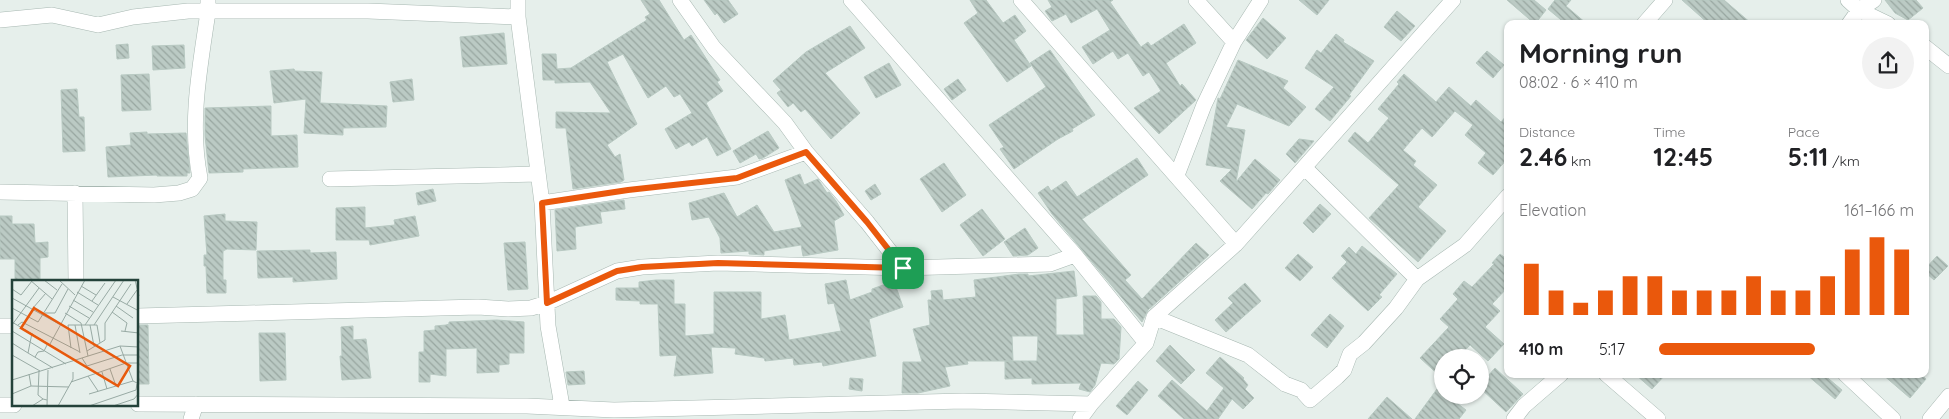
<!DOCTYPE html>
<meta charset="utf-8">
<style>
body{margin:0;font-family:Quicksand,sans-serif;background:#f2f2f2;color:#202124;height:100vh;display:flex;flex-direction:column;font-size:19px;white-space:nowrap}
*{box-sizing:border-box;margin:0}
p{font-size:16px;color:#757577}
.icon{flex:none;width:28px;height:28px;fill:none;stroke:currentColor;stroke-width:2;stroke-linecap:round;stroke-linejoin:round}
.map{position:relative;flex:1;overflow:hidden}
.side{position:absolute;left:1504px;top:20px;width:425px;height:358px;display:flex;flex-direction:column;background:#fff;border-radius:10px;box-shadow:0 1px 4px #0004}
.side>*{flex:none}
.tools{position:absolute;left:1434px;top:349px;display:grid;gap:10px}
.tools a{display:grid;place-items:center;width:55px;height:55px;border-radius:50%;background:#fff;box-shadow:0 1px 4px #0004;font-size:25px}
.pin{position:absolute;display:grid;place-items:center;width:42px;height:42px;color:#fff;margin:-21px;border-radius:10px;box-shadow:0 2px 8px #0006}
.round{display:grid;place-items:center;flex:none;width:52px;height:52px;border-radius:26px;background:#f2f2f2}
.headline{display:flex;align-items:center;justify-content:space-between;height:85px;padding:0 15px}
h1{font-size:28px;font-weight:700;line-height:38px}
.stats{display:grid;grid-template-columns:repeat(3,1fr);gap:8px;height:85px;padding:5px 15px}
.stats div{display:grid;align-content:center}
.stats b{font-size:25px;font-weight:700}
.stats small{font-size:14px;font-weight:400}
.stats p{font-size:14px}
.chart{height:140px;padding:10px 15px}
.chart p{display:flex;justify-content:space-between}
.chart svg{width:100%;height:90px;margin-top:5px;stroke:#ea580c;stroke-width:6}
ul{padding:0 15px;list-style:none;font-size:16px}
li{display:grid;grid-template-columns:80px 60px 1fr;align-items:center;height:38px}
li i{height:12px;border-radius:6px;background:#ea580c}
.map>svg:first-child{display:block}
</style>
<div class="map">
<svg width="1949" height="419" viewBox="0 0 1949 419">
<defs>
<pattern id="building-back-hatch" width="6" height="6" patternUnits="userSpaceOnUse" patternTransform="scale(1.25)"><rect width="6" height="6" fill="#bbcac4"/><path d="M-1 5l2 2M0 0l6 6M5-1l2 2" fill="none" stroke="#98a6a0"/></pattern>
</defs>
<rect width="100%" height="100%" fill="#e6efeb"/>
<path fill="url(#building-back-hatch)" stroke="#b8c9c2" d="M641 0H659L684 40 691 35 720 80 717 82 723 91 706 103 731 149 717 156 707 137 692 146 689 142 676 149 665 129 692 113 680 94 674 97 666 86 648 98 623 54 607 62 637 124 607 145 615 157 620 154 624 180 621 182 573 189 566 128H556V112L611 113 590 82 555 83V80H543L542 54H556L557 69 571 68 647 20 645 17 650 14Z
M704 0H728L738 14 724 23 717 13 715 15Z
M970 0H986L1003 23 1015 15 1026 31 1014 40 1031 66 1007 82 964 23 978 13Z
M1048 0H1113L1110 2 1141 47 1148 42 1151 46 1184 24 1196 43 1166 63 1180 86 1182 84 1196 100 1159 134 1134 108 1161 91 1149 72 1143 76 1128 53 1118 59 1113 51 1093 64 1082 47 1110 30 1097 9 1071 23 1066 14 1052 21 1045 11 1052 7Z
M1299 0H1329L1317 15Z
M1507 0H1534L1546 10 1535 24Z
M1555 0H1571L1566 6 1587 24H1566L1548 9Z
M1682 0H1724L1752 24H1709Z
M1885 0H1916L1923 8 1908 20 1895 13Z
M1397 11 1415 26 1401 41 1384 27Z
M1263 18 1286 38 1267 59 1246 40Z
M850 26 865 48 825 73 860 113 831 139 805 109 801 112 793 103 788 107 777 93 781 90 773 81 806 52Z
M504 33 507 64 463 67 460 37Z
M1336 34 1344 40 1343 42 1374 61 1349 95 1351 96 1330 121 1315 109 1334 87 1305 68 1317 50 1321 53Z
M128 44 129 58 117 59 116 45Z
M184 45 185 68 153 70 152 46Z
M1050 50 1095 115 1072 129 1073 131 1058 139 1014 169 1000 149 1004 147 989 125 1046 87 1030 63Z
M1487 51 1504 65 1493 78 1476 63Z
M1238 60 1288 81 1283 88 1306 107 1289 126 1237 104 1226 127 1245 130 1236 182 1255 159 1280 180 1268 194 1266 193 1252 209 1220 181 1232 169 1206 165 1218 98 1220 99Z
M889 63 901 85 876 98 864 77Z
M294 69 295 71 322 72 320 103 387 106 386 127 343 128V135L304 133 306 99 274 103 270 71Z
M149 74 151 110 122 111 121 75Z
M1404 74 1436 102 1449 87 1471 106 1476 100 1501 122 1508 114V158L1493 175 1478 163 1486 153 1465 135 1473 125 1455 111 1432 137 1422 128 1403 150 1416 161 1413 165 1437 185 1418 207 1446 231 1418 262 1369 218 1399 185 1348 141 1355 132 1368 143 1389 118 1378 109 1399 84 1397 82Z
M412 79 414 100 393 102 390 82Z
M958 79 966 90 952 100 944 89Z
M77 89 79 117H84L85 151 63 152 61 90Z
M271 106V136L297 135 298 167 243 169V172L209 173 205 136V108Z
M768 131 779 148 763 158 759 159 756 154 740 163 733 151Z
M147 132V134L186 133 190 173H187V176H157V175L108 177 106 147 131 145 130 133Z
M1299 139 1314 141 1295 163 1286 154Z
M1137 158 1148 175 1082 219 1131 275 1125 280 1142 299 1196 243 1209 255 1148 310 1142 322 1052 214 1038 193 1048 186 1051 191 1066 181 1077 197Z
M944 163 966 195 942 212 920 179Z
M800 174 804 185 818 179 827 193 829 192 836 201 844 215 834 221 838 250 803 256 801 245 764 251V255L749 254V251L721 253 720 238 709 217 692 220 689 203 724 193 737 217 757 205 774 232 802 227 785 180Z
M875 184 881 194 871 200 865 191Z
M433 189 436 201 418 205 416 193Z
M624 200 625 209 600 212 602 223 575 227 576 249 557 251 555 210Z
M1320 204 1331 214 1313 233 1303 223Z
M365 207V228L395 225 394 220 415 216 419 236 370 245 369 240H336V208Z
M982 209 1005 239 983 256 960 225Z
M225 214V221L257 222 256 250 227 249 223 251V280H226V293H207L206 266H204V255H207L204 216Z
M0 216H12V224H34L35 243 48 242V257L40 258V282H15V259H0Z
M1025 228 1038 248 1028 255 1013 256 1004 242Z
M525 242 528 289 508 290 504 243Z
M1362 246 1397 274 1379 295 1382 297 1368 311 1332 278 1347 262 1341 256 1349 247 1356 254Z
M310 250V253L336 252 337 279 293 282V277L258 278 257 251Z
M1298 254 1313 267 1300 281 1285 268Z
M1500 254 1508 260V287L1492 304 1500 311 1485 327 1504 344 1488 361 1470 345 1458 358H1442V378L1420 358 1449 327 1440 319 1458 299 1453 294 1464 281 1472 287 1494 264 1492 263Z
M1937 256 1948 266 1934 280 1925 272V269Z
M1074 271 1077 296 1056 299V335H1084L1083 296H1096L1101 302V319H1114L1121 327 1119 359 1114 364 1101 363 1095 385 1090 392 1079 389 1081 383 1032 384V378L1005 379V361H1037L1038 336H1012L1013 361H967L968 364 945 367 950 386 918 393H902L903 362H922L913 329 930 325 928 300H932L931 291 942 290 943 300 976 297 974 280 1019 274H1028V276Z
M656 280H674V304H685V336L714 334V292H761V319L785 315 789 340 841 331 834 303 828 304 825 284 846 280 850 300 872 292V289L886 284 887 287 895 284 903 307 869 319 876 356 823 366 822 362 794 365 793 358 765 361 764 358 735 354 736 348 711 347 713 373 674 376 677 355 660 356 658 304H640V301L616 300V288H639V282Z
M1245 283 1261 301 1226 332 1215 320 1233 303 1228 298Z
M1330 314 1344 326 1327 348 1311 335Z
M497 320 524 322V353H509V364L499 365V372L477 373V348L446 349V376L430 374V382H419V352H424V331L435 330V326L446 325 449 324V322Z
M138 325H148L149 384H138Z
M353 326V340L366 339 371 378 342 380 340 356H342L341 327Z
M259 333H285L286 380 260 381Z
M1170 345 1195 370 1181 384 1156 361Z
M1220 357 1244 378 1243 379 1248 385 1245 389 1254 398 1243 409 1232 399 1218 419H1184L1158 396 1172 380 1207 411 1224 388 1206 373Z
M1495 368 1523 394 1506 412 1480 388V385Z
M584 371 585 384 568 385 566 372Z
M1635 374H1666L1652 389Z
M1806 374H1823L1842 390 1835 399Z
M1882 374H1920L1926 379 1910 398Z
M850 378 863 379 862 391 849 389Z
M1138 381 1148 390 1127 415 1116 406Z
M1437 389 1442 392V395H1446L1466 410 1459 419H1415Z
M1387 397 1412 419H1368Z"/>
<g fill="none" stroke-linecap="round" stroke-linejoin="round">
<g stroke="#a8b8b2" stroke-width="16">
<path id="minor" d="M518 0V17L542 203 548 326 562 406
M680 0 714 48 785 123 806 152 867 222 903 268
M851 0 1075 255 1146 343
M1021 0 1236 244
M1196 0 1234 42
M1848 0 1859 10 1888 24
M0 20 52 15 98 25 133 17 188 11H368L518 17
M1644 24 1665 0
M1849 24 1859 10 1874 0
M1925 47 1949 66
M1305 168 1417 279
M1177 175 1204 105 1234 42 1261 0
M330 179 538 174
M0 192 154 195 179 193 192 189 200 178C189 122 200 67 208 12V0
M75 193 76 282
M542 203 629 190 737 177 806 152
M138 316 478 307 508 309 531 308 547 303 617 271 642 267 718 263 903 268 1050 264 1075 255
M1154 317 1248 355 1285 384 1301 390 1310 400 1337 377 1344 370 1350 354 1364 343 1396 308 1417 279 1465 245 1508 196
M0 326H14
M1606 374 1658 419
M1845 374 1893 419
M138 404 527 406 614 410 963 401 1091 404
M0 405H14
M191 419 196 404
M1080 419 1091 404 1146 343 1154 317 1236 244 1453 0
M1514 419 1524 406 1561 374
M1930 419 1949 396"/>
</g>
<use href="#minor" stroke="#fff" stroke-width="15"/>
</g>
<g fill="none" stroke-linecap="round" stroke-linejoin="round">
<g stroke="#fff" stroke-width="10">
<path id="route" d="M806 152 867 222 903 268 718 263 642 267 617 271 547 303 542 203 628 190 737 178Z"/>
</g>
<use href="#route" stroke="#ea580c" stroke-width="6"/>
</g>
<g transform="translate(12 280)">
<rect width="126" height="126" fill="#e6efeb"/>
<path fill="none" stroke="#98aaa4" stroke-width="1" d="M18 0 40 19M32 0 45 10M47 0 63 15M123 0 127 16M69 6 84 15M0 9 9 15 20 1M65 12 86 25M101 17 127 31M0 18 47 44M61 20 81 32M80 21 93 3M115 24 125 10M57 26 77 38M104 26 121 38M0 28 26 42 50 4M21 28 34 13M100 32 115 43 113 51M33 33H43L56 9M53 33 69 43 76 76M0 42 63 80M0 45 27 8M6 45 10 42 68 72M63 45 68 73M73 45 104 0M78 45 82 66M82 45 112 0M0 51 54 84M109 51 127 53M20 53 16 73 41 88M0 63 16 73M38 64 73 0M108 66 121 101 127 104M59 68 56 45H85L88 63M75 71 93 60V43L119 4M0 75 28 91M23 77 26 72 32 71 36 63M70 78 75 86 110 75H127M98 89 104 106M27 91 26 115 31 119M90 92 95 109M76 96 86 111M0 100 108 66 127 67M59 102 114 83H127M19 106 57 107M0 114 19 106 17 94M77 114 121 101M20 126 31 119 35 120M35 126 36 90M46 126 61 99V92M77 126 124 110 125 104M101 126 122 119 127 113"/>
<path fill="#e8590c" fill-opacity="0.15" stroke="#e8590c" stroke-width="2.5" d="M22 28 118 86 106 106 9 48Z"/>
<rect width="126" height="126" fill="none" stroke="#24423a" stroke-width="2.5"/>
</g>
</svg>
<div class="tools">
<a><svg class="icon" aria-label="locate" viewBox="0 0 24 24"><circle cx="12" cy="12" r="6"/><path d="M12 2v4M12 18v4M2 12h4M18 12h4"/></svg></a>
</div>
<div class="pin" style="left:903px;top:268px;background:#1e9e55"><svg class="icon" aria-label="arrive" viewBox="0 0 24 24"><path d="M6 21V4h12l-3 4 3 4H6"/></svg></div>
<section class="side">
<div class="headline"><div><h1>Morning run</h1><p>08:02 · 6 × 410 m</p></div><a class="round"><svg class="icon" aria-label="share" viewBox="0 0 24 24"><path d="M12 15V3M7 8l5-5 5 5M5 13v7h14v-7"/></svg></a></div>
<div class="stats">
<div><p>Distance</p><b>2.46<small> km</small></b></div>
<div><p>Time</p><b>12:45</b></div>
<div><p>Pace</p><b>5:11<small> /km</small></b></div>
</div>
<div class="chart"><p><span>Elevation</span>161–166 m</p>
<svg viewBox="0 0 160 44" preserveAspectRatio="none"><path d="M5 44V19M15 44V32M25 44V38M35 44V32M45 44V25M55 44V25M65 44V32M75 44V32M85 44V32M95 44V25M105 44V32M115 44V32M125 44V25M135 44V12M145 44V6M155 44V12"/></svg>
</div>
<ul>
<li><b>410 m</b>5:17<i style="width:61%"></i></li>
</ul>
</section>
</div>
